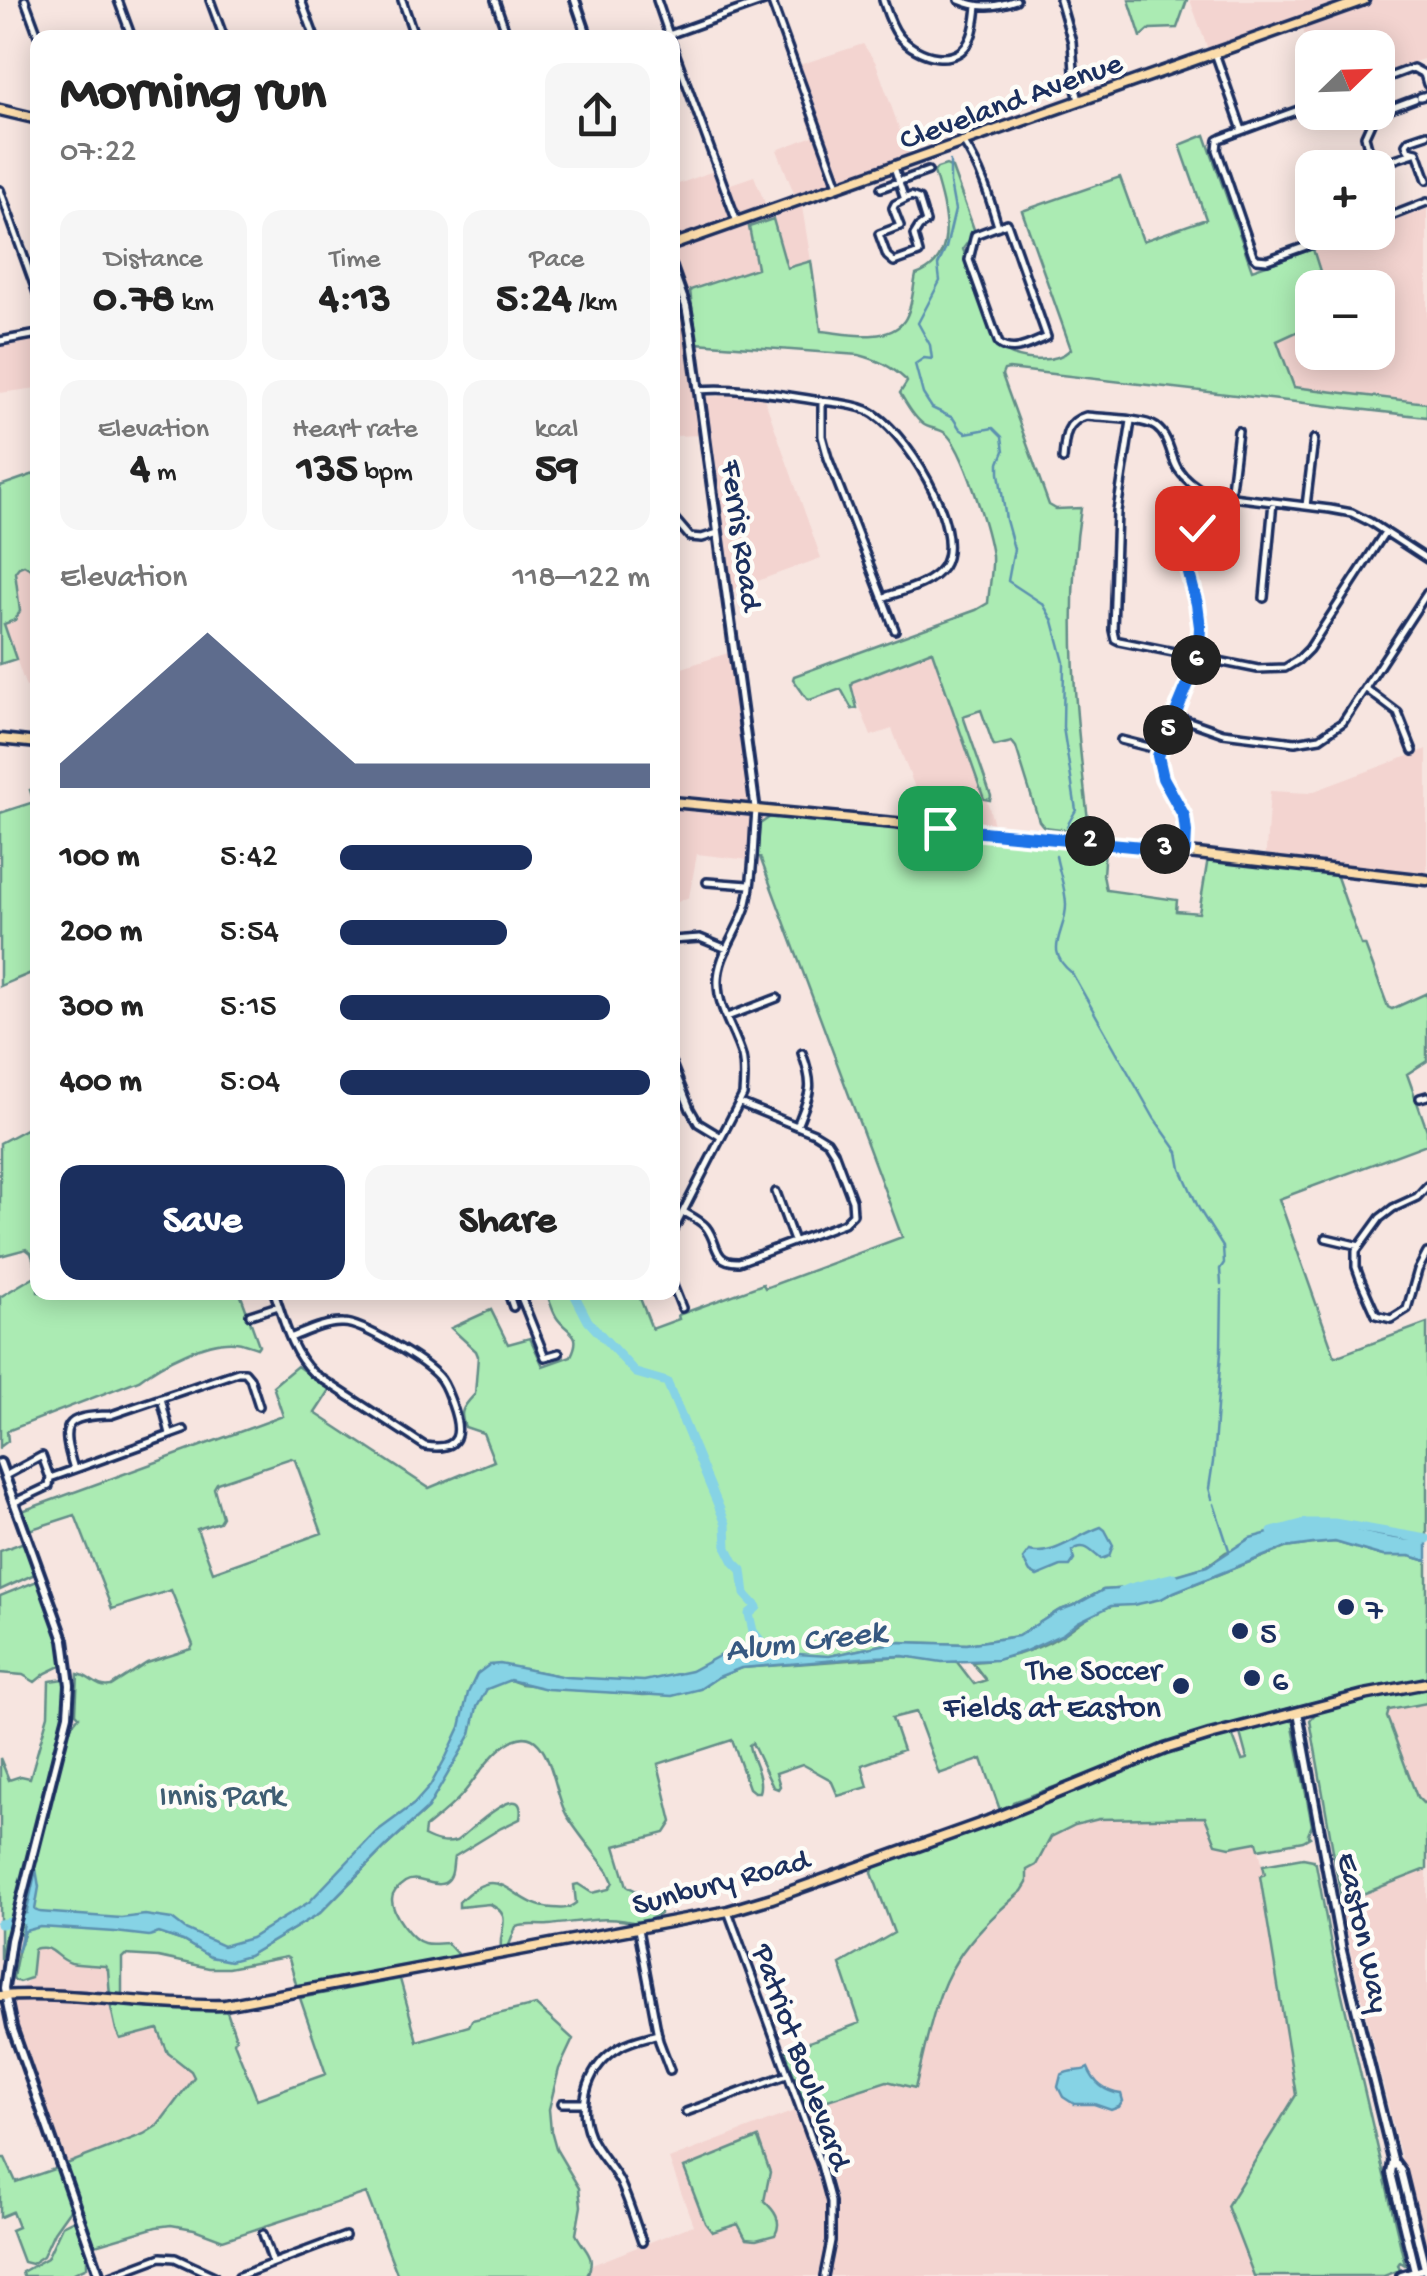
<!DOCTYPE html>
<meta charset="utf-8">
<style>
body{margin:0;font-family:"Gochi Hand",sans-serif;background:#f6f6f6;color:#222;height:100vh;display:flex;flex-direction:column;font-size:38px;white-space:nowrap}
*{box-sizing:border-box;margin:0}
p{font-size:32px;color:#767676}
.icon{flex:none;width:55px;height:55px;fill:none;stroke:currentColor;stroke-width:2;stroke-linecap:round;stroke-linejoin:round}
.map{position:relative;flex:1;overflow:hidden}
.panel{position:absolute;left:30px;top:30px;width:650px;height:1270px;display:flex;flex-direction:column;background:#fff;border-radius:20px;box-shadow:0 5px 25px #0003}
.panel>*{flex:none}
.needle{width:65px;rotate:67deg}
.tools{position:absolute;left:1295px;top:30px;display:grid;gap:20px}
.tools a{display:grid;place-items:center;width:100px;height:100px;border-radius:20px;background:#fff;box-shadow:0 5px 25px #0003;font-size:50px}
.pin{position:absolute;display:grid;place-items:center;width:85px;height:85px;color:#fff;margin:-42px;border-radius:20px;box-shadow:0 5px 15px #0006}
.km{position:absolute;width:50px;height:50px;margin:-25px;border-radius:50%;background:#222;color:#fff;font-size:28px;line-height:50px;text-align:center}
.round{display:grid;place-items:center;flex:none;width:105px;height:105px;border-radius:20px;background:#f6f6f6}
.overview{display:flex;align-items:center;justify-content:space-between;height:170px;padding:0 30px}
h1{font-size:55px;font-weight:800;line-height:75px}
.metrics{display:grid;grid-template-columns:repeat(3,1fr);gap:15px;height:170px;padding:10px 30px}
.metrics div{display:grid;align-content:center;border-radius:20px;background:#f6f6f6;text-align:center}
.metrics b{font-size:42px;font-weight:800}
.metrics small{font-size:28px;font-weight:400}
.metrics p{font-size:28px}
.chart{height:280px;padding:20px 30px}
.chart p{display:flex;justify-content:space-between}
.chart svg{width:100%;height:180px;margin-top:10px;fill:#1b2f5e;opacity:.7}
.primary-button{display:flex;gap:20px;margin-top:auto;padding:20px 30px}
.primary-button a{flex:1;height:115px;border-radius:20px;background:#1b2f5e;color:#fff;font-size:40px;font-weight:800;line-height:115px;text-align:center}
.primary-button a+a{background:#f6f6f6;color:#222}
ul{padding:0 30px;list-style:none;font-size:32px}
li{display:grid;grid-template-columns:160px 120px 1fr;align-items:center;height:75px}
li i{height:25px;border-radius:12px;background:#1b2f5e}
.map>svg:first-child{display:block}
</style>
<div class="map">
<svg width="1427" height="2276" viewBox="0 0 1427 2276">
<rect width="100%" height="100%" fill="#f7e5e0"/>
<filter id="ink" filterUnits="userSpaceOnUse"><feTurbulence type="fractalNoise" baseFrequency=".01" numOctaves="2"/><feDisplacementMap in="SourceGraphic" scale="20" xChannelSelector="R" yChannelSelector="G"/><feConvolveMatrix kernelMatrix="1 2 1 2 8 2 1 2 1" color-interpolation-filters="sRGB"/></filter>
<g filter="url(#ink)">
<path fill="#f3d4d0" d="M1190 0H1427V70L1423 59 1378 75V48H1312V57L1301 23 1210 55Z
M863 44 876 63 911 162 854 187 801 201 811 261 787 268 772 219 757 267 690 291 696 343H693L701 397 763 395 821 558 727 592 705 435 673 436V186L719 169 725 186 754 176 769 213 797 201 777 150 813 136 790 68Z
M1427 209V403L1294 387 1277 341 1312 325V352H1378V288L1325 287 1313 249 1360 233 1378 232V227Z
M37 333V388L0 393V339Z
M24 565 37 573V683L26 687 4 624 15 620 20 611 15 572 19 567Z
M932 650 984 799 987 801 998 838 932 831 892 729 871 736 851 684 869 675Z
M734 651 756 798 763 820 760 824 757 856 749 860 697 854 689 897 673 904V671Z
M1427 749V880L1416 882 1265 865 1270 791 1309 793Z
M1427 1703V1802L1424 1803 1417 1797 1387 1717 1388 1710Z
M1171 1816 1197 1819 1206 1817 1231 1847 1257 1842 1265 1875 1260 1877 1296 2095 1227 2206 1254 2276H829L837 2220V2203L833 2183 806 2107 887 2081 939 2001 955 1963 972 1940 1022 1891 1027 1870 1051 1837 1075 1825 1099 1819Z
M1427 1869V2255L1396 2138 1339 1903Z
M41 1946 48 1948 69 1962 105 1966 108 1970 110 2003 158 2029 168 2053 191 2071 194 2077 158 2125 144 2134 61 2166 3 2009 31 1977 34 1949Z
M797 2110 823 2184 827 2203 828 2228 820 2276H587L592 2265 693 2225 669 2159Z"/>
<path fill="#abebb3" stroke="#638d88" stroke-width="2.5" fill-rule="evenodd" d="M1129 0H1187L1177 28 1150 29 1141 37Z
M1205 135 1252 270 1313 249 1325 287 1312 288V325L1277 341 1294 387 1427 403V417L1009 369 1004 370 1002 375 1049 505 1056 509 1081 508C1064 614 1076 722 1089 828L1086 832 1044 827 1039 821 1016 747 1012 742 995 746 993 744 981 710 963 716 991 796 990 800 984 799 932 651 852 682 851 685 857 708 852 709 841 689 810 700 807 699 793 679 794 676 976 610 988 603C989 588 993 571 992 556 989 533 963 446 945 433 939 428 929 429 923 424 913 417 906 403 900 393L907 382 906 380C891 366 878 360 859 355L696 343 690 290 757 268 749 227 773 219 787 268 811 261 821 331C845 333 887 344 904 321 912 310 913 288 916 275 961 259 944 206 934 172L937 168 946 165 952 168 975 232 963 249 998 347C1017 361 1053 366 1071 349L1022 211 1120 177 1143 241 1206 219 1180 145Z
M37 473V573L24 565 19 567 15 572 20 611 15 620 4 624 16 659 0 664V486Z
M37 787V974L36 971 0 986V813L34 802 30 790Z
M770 817 1105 848 1103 875 1106 890 1177 900 1176 911 1199 913 1208 858 1336 874 1361 945H1365L1388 1007 1392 1009 1427 993V1061L1407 1074 1427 1130V1144L1279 1199 1335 1357 1427 1323V1539L1408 1540 1360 1532 1334 1523 1226 1552 1207 1566 1169 1578 1131 1588 1103 1590 1077 1604 1058 1611 1019 1636 967 1644 897 1642 829 1656 731 1667 700 1689 718 1677 741 1668 903 1656 957 1662 974 1684 986 1680 972 1662C1004 1660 1037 1651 1064 1634 1079 1624 1094 1610 1112 1606 1136 1601 1152 1605 1174 1592L1285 1548 1313 1544 1335 1542 1383 1556H1410L1427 1561V1679C1346 1693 1265 1712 1188 1739 1129 1758 1071 1781 1013 1802L1011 1808 1000 1810 982 1759 939 1774 916 1712 892 1718 903 1750 862 1765 868 1787 838 1796 831 1780 802 1764 776 1773 780 1786 778 1789 773 1787 752 1743 749 1745C751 1761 764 1776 759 1792H754L749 1788 732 1740 658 1764 672 1822 665 1833 615 1846 627 1886C641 1895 660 1895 660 1914L640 1924C608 1914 581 1922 549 1925 537 1926 527 1923 516 1927L508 1948 504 1951 501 1950C498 1929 515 1915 489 1904L459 1907V1902C503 1857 510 1906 553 1908 564 1909 568 1909 576 1903L574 1885 578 1884 592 1893 609 1889 613 1882 608 1871C594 1852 578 1834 566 1814 552 1789 549 1708 501 1748 485 1761 474 1782 460 1797 450 1808 437 1818 425 1828L424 1836C434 1841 444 1845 456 1841 463 1838 528 1771 520 1819L501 1828 454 1857C452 1864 454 1873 449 1879 438 1893 420 1873 405 1882 399 1886 392 1892 392 1900 392 1913 411 1940 424 1943 431 1945 440 1943 447 1943L457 1954V1959L298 1991 289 1959 286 1957 228 1968H209L158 1957 125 1955 122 1958V1996H110L108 1970 105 1966C94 1965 82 1965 71 1963 55 1958 53 1943 34 1949L31 1978 19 1982 14 1980 13 1977 18 1952 24 1934 5 1936 0 1959V1758L9 1780 21 1776 30 1778 48 1715 49 1681 64 1679 67 1682V1698L56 1745 79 1716 76 1713 78 1674C91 1676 96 1689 111 1686L147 1663 191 1649 193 1645 171 1590 112 1609 75 1515 29 1530 22 1511 283 1416 273 1386 297 1366 330 1390 315 1413 429 1488 494 1461 483 1433 465 1427C458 1411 464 1406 475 1394L478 1356 476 1351 451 1328 491 1310 508 1344 530 1338 543 1366 571 1356C583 1332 568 1334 557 1318 552 1311 550 1300 546 1293H638L652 1329 679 1319 678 1315 763 1284 765 1288 902 1237 760 857 757 856 760 824ZM291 1458 295 1460 322 1533 213 1572 197 1529 219 1522 222 1517 214 1488 217 1483ZM524 1669 555 1675 557 1678 675 1694 643 1695 521 1684 510 1680ZM428 1808 385 1847 320 1913 248 1956 211 1957 183 1941 159 1933 96 1930 148 1923 219 1950 251 1948 355 1869Z
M37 1117 38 1292 240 1293 259 1345 257 1348C249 1346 242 1342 234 1342 206 1340 161 1363 139 1380L7 1431 8 1441 0 1447V1297L35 1276 37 1270 31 1253 26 1249 0 1256V1143L35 1124Z
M27 1541 37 1573 0 1590V1551Z
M37 1581 41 1582 61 1639 65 1664 46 1673 35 1682 23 1675 0 1673V1596Z
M1427 1687V1703L1389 1710 1387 1717 1417 1797 1423 1803 1427 1802V1869L1342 1902 1310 1720 1316 1713 1335 1706Z
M1284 1720 1292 1721 1296 1725 1293 1727 1312 1825 1308 1835 1310 1837 1303 1841 1259 1849 1257 1842 1230 1847 1216 1844 1205 1817 1099 1819 1075 1825 1051 1837 1036 1865 1027 1870V1883L1022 1891C998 1911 973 1934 957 1960 933 1997 926 2047 915 2088L887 2081 806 2107 785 2051 860 2023 840 1964 894 1933 872 1873 874 1866 1008 1817 1142 1762 1232 1734 1242 1760 1247 1759 1240 1733Z
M1303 1858 1313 1860 1316 1864 1333 1956 1405 2265 1400 2262 1398 2265 1400 2270 1384 2276H1254L1227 2206 1296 2095 1260 1876 1265 1874 1263 1865Z
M400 1979 417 2041 469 2026 472 2020 536 2005 573 2039 559 2069 549 2109 551 2131 556 2149 579 2188 581 2206 576 2234C585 2252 597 2255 587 2276H398L366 2193 223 2240 194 2229 171 2225 156 2227 92 2246 64 2165 144 2134 158 2125 194 2077 191 2071 168 2053 158 2029 120 2039 116 2030 110 2003 226 2009 236 2038 234 2042 257 2099 326 2074 300 1998Z
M758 2138 770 2172 764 2201C774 2210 783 2221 775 2235L756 2240 746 2239 738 2224 712 2232 705 2223 684 2168Z
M0 2158H5L16 2182 57 2168 71 2208 54 2232 43 2256 31 2264 23 2262 11 2230 18 2227 12 2212 0 2217Z
M74 2220 87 2251V2267L68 2276H23L22 2272 47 2258 62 2226Z"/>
<path fill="#86d3e5" stroke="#5b91af" stroke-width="2.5" d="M1305 1523C1341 1523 1368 1535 1403 1539 1411 1540 1419 1538 1427 1539V1561L1410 1556H1383L1335 1542 1313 1544 1284 1548 1174 1592 1161 1599 1133 1605 1111 1606 1078 1622 1063 1634 1026 1651 997 1660 942 1662 903 1656 872 1657 741 1668 718 1677 700 1689 672 1696 547 1689 510 1680 487 1689 477 1707 471 1734 428 1808 385 1847 320 1913 248 1956 230 1961 210 1957 183 1941 159 1933 149 1936 115 1932 40 1927 25 1931 18 1952 36 1869 39 1887 35 1910 39 1912 121 1918 145 1915 172 1919 185 1929 223 1946 251 1938 309 1902 376 1832 414 1804 430 1786 446 1757 460 1727 468 1693 477 1674 489 1665 500 1664 566 1677 644 1681 691 1671 719 1656 750 1651 829 1656 897 1642 967 1644 1018 1636 1058 1611 1077 1604 1103 1590 1131 1588 1207 1566 1250 1538Z
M1101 1527 1105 1530 1113 1545 1109 1556 1101 1559C1091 1552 1085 1541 1072 1551L1074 1560 1070 1566H1061L1037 1576 1030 1572 1023 1559 1029 1551C1054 1557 1077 1535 1101 1527Z
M1088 2068C1094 2083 1105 2092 1121 2094L1123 2101 1119 2107 1111 2110 1094 2104H1074L1063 2097 1058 2087 1061 2075C1071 2068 1079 2073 1088 2068Z"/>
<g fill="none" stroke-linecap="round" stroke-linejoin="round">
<path stroke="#5b91af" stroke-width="2.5" d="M950 161V183L955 210 946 248 938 265 940 281 918 323 930 345 932 359 924 358 915 364 923 394 932 408 953 418 960 429 966 433 993 428 1002 437 1004 451 999 463V473L1006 520 1014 549 1008 581 1043 604 1053 621 1064 662 1063 727 1076 810 1067 826
M1056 856C1059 872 1066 890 1066 905 1066 934 1042 949 1072 973L1154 1118 1178 1152 1181 1169 1199 1209 1223 1247 1224 1263 1220 1269 1221 1284
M1212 1499 1209 1488 1213 1462 1221 1352 1222 1290
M1214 1504 1229 1550"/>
<path stroke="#86d3e5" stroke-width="9" d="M573 1292 588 1321 636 1373 667 1382 726 1524 727 1548 734 1562 742 1570 745 1594 757 1607 749 1614 753 1631 764 1645 765 1652
M1272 1532 1305 1523H1334L1427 1539
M1121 1592 1130 1588 1174 1577
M0 1924 37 1917"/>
<g stroke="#1b2f5e" stroke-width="12">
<path id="minor" d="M25 0 39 38
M118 0 132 38
M210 0 224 38
M301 0 315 38
M402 0 415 38
M495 0 508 38
M657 0 669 35
M771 0 838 185
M883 0C887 12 891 26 899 36 917 57 958 70 971 37 975 28 976 16 977 6
M959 0C980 9 996 7 1016 0
M1060 0 1072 42 1075 85 1079 100
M660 38 767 0
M672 44 737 222
M1215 53 1242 130
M1378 81 1413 68 1424 74 1427 84
M1420 97 1427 95
M1415 99 1378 113 1374 116 1365 136C1368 148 1370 160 1383 163L1417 152
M1312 105 1222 138 1218 140 1217 150 1253 255 1257 259 1267 260 1346 232
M1427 134 1409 140 1406 144 1408 150 1417 152 1427 180
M964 143C981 169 989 196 998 226
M894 167 904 197
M881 188 928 171
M0 190 38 296
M911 196 919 199 926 222 919 227 914 235 919 253 894 262 887 256 879 234 900 226 893 208 895 204Z
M1378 221 1427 202
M1007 223 1047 337C1032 343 1014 355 999 344L969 260 975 235Z
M0 341 38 334
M699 390C741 387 780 395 822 401 837 403 853 404 867 410 904 427 967 529 943 567 931 585 901 591 882 598
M822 401V436L828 458 895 630
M1131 421 1117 511 1113 630 1115 639 1119 641 1258 669 1285 668 1298 660 1309 649 1385 532
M1063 459C1065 440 1064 422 1086 416 1103 418 1143 418 1156 427 1170 437 1170 456 1178 469 1185 480 1197 488 1208 494L1330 509 1352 513 1370 522 1427 559
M1230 497 1238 431
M1306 506 1314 439
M672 516 690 537 702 538 718 533
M1264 598 1273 502
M1365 688 1398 713 1413 751
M1175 716 1223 733 1295 742 1320 738 1343 722 1427 593
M1121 740 1160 750
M1185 851 1186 824 1184 816 1163 778 1159 756 1195 665 1200 627 1197 604 1189 580 1188 560 1208 494
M707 882 749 885
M672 940 700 938 727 949
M727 1017 777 998
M672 1064 690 1109 698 1123 721 1137
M1420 1098 1427 1096
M797 1126C810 1093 815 1088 802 1053
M1427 1186 1417 1197 1393 1208 1380 1218 1356 1251V1267L1361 1281 1376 1315 1391 1319 1407 1309 1418 1270 1427 1253
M776 1192 794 1241
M684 1212C691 1216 701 1221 706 1227 719 1243 712 1263 739 1262L844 1223 853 1214 852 1200 834 1152 827 1141 814 1133 740 1103
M672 1233 743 1095C744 1082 745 1069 742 1056 735 1032 718 1009 718 983 717 955 740 930 747 903 754 874 753 841 756 811
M1326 1238 1360 1246
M672 1283 682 1308
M274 1292C284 1321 291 1352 313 1373L425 1446C462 1452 462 1432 452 1404 448 1394 445 1383 438 1376 424 1361 363 1323 343 1323 325 1322 306 1332 290 1338
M508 1292 513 1307
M519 1292 545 1357 559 1353
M250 1315 278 1306
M161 1398 170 1434
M74 1469C60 1424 63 1416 111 1415L238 1372H245L250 1378 259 1406
M5 1476 42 1456 50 1478
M15 1502 49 1486 50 1478 184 1430
M728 1911 821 2165 831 2202V2241L824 2276
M638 1929 659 2041 670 2070
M562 2103H584
M686 2112 787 2075
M263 2234 273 2263
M642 2242C635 2222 629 2201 620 2182 612 2166 597 2153 590 2136 576 2102 589 2065 620 2047 631 2040 645 2038 658 2034
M110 2276 161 2257 175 2258 214 2276
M239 2276 345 2236"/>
</g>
<g stroke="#1b2f5e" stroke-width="14">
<path id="secondary" d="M575 0 588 38
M672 267 686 306 691 334 756 811
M0 1463 64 1640 70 1685 68 1715 11 1940 4 1988 12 2027 100 2276
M1298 1712 1342 1951 1393 2160 1401 2171 1427 2276
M1393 2161 1391 2173 1416 2276
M1401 2276 1427 2268"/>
</g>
<g stroke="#1b2f5e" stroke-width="15">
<path id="primary" d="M0 110 38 119
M672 245 1364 0
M0 739 38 743
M672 802 1065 839 1427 880
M0 1996C75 1991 150 2007 225 2005L728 1911 772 1898 988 1821 1165 1749 1210 1735 1364 1695 1427 1683"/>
</g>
<use href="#minor" stroke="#fdfcf7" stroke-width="5"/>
<use href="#secondary" stroke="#fdfcf7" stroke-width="6"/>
<use href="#primary" stroke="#fbdcab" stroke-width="8"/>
</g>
</g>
<g fill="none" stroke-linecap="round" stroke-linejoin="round" filter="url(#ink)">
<g stroke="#fff" stroke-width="20">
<path id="route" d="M940 828 1185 851 1186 832 1184 816 1163 778 1158 756 1192 674 1199 646 1200 627 1197 604 1188 570 1190 550 1197 528"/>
</g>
<use href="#route" stroke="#1a73e8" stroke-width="12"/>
</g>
<g fill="#1b2f5e" stroke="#fdfcf7" stroke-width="4">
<circle cx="1346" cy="1607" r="10"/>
<circle cx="1240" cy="1631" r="10"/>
<circle cx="1252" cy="1678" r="10"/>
<circle cx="1181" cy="1686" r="10"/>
</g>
<g text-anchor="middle" stroke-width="9" stroke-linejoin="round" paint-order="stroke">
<g font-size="32" fill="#1b2f5e" stroke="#fdfcf7">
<text transform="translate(1010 99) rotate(-20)" y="11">Cleveland Avenue</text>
<text transform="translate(744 535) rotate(82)" y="11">Ferris Road</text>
<text transform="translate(720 1880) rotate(-15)" y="11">Sunbury Road</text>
<text transform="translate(1366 1932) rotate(78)" y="11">Easton Way</text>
<text transform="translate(804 2056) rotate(70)" y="11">Patriot Boulevard</text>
</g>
<g font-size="32" fill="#1b2f5e" stroke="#fdfcf7" text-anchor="start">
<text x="1366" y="1618">7</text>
<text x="1260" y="1642">5</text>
<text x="1161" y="1679" text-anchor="end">The Soccer<tspan x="1161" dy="37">Fields at Easton</tspan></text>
<text x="1272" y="1689">6</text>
</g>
<g font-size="32" fill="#3f5e73" stroke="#fdfcf7">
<text x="222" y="1804">Innis Park</text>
</g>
<g font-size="35" font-style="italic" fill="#365880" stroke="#fdfcf7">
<text transform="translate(805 1638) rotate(-7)" y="12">Alum Creek</text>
</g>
</g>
</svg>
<div class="tools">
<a><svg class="needle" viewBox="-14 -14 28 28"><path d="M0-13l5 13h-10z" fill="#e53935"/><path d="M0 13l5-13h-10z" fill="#767676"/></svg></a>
<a>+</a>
<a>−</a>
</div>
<div class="pin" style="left:940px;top:828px;background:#1e9e55"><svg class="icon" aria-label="arrive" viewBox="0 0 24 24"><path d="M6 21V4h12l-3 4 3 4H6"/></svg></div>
<div class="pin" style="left:1197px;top:528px;background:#d93025"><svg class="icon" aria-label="check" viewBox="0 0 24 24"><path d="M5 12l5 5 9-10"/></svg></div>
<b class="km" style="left:1090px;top:841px">2</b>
<b class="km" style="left:1165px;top:849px">3</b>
<b class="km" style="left:1168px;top:730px">5</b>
<b class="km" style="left:1196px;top:660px">6</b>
<section class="panel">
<div class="overview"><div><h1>Morning run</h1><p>07:22</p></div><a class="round"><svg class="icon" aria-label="share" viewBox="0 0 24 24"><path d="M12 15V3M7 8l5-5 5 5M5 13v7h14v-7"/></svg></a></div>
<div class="metrics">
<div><p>Distance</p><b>0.78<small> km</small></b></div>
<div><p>Time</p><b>4:13</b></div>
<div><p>Pace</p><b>5:24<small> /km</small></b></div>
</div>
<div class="metrics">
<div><p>Elevation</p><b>4<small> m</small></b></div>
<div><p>Heart rate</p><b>135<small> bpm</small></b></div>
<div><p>kcal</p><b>59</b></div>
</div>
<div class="chart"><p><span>Elevation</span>118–122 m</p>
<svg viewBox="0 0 160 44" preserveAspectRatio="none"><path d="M0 44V38L10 30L20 22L30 14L40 6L50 14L60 22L70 30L80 38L90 38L100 38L110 38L120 38L130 38L140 38L150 38L160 38V44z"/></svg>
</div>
<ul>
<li><b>100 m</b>5:42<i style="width:62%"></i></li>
<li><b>200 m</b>5:54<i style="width:54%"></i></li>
<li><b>300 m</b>5:15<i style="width:87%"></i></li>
<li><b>400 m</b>5:04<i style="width:100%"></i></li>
</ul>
<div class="primary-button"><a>Save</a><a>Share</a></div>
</section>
</div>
